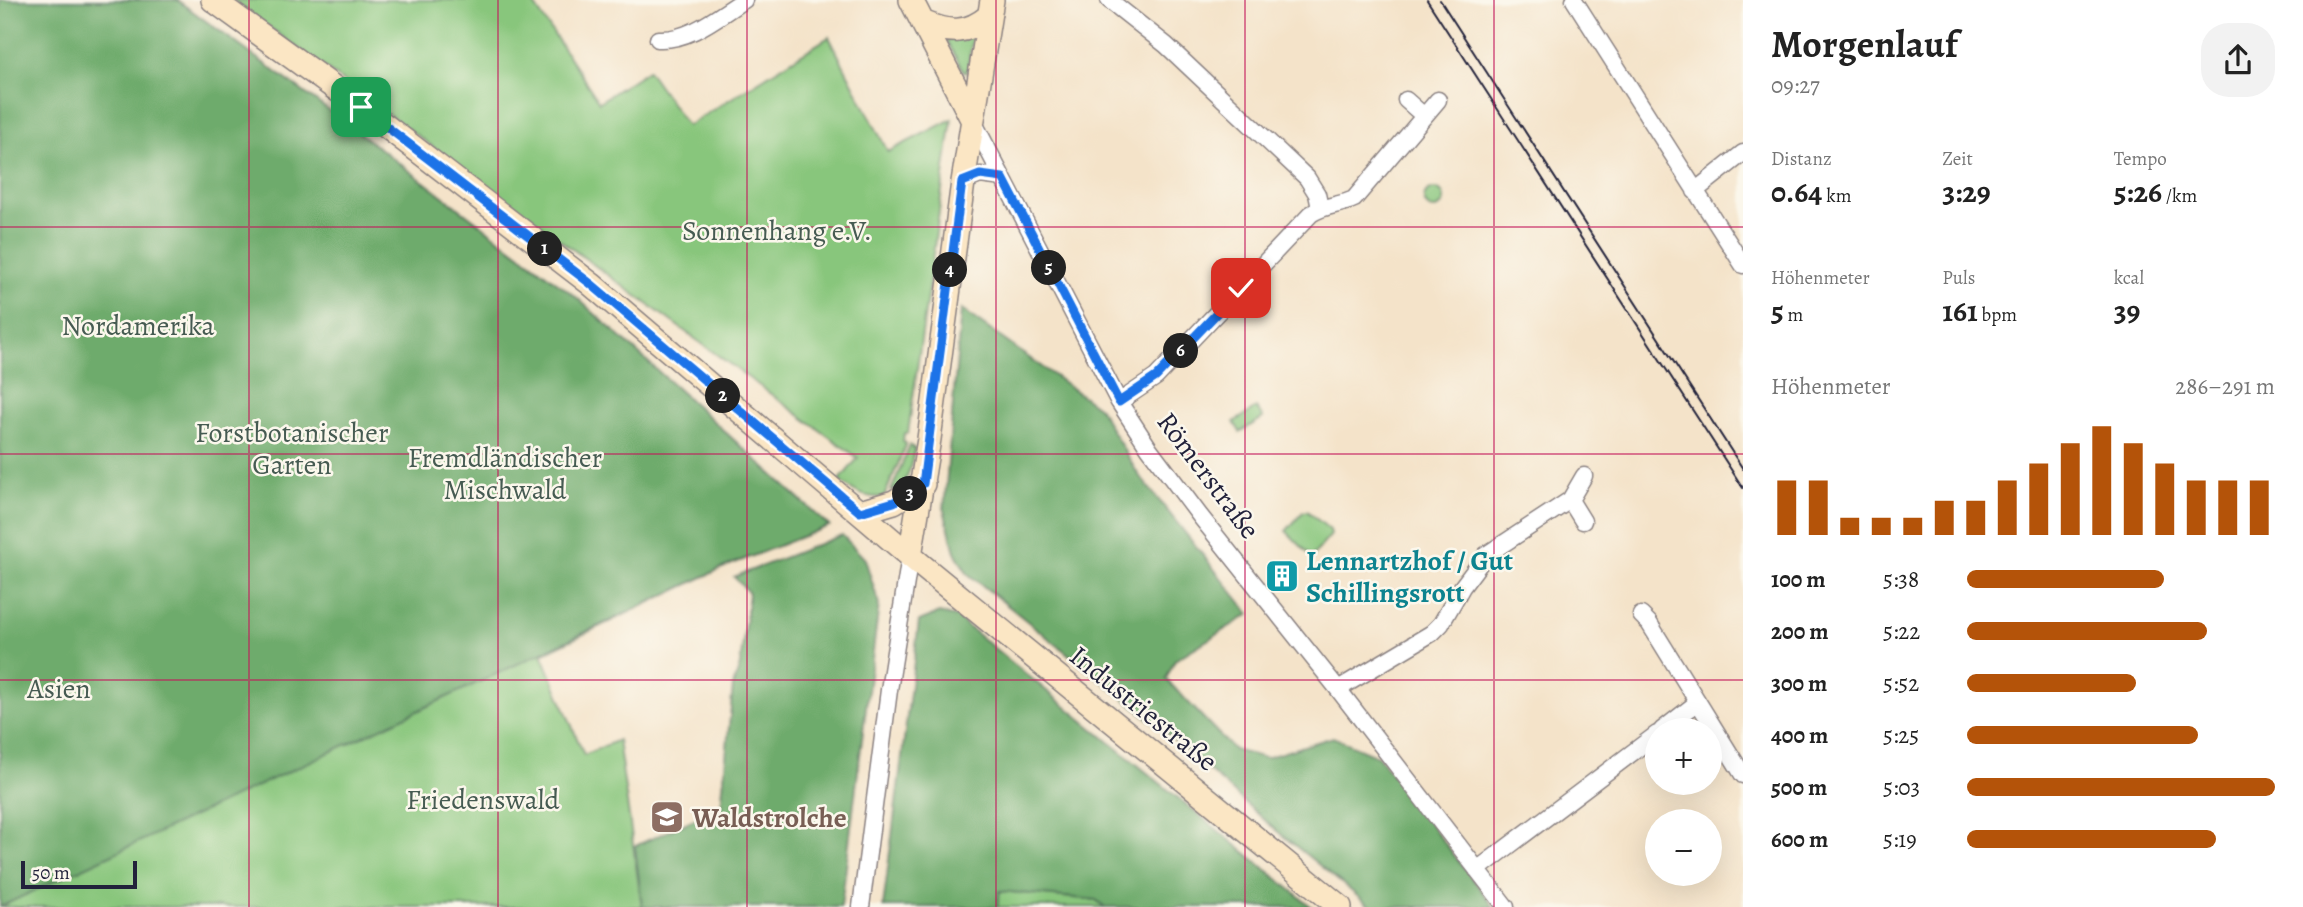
<!DOCTYPE html>
<html lang="de">
<meta charset="utf-8">
<style>
body{margin:0;font-family:Alegreya,serif;background:#f2f2f2;color:#222;height:100vh;display:flex;flex-direction:column;font-size:26px;white-space:nowrap}
*{box-sizing:border-box;margin:0}
p{font-size:23px;color:#767676}
.icon{flex:none;width:38px;height:38px;fill:none;stroke:currentColor;stroke-width:2;stroke-linecap:round;stroke-linejoin:round}
.map{position:relative;flex:1;overflow:hidden}
.side{display:flex;flex-direction:column;background:#fff;width:560px}
.side>*{flex:none}
.fabs{position:absolute;left:1645px;top:718px;display:grid;gap:14px}
.fabs a{display:grid;place-items:center;width:77px;height:77px;border-radius:50%;background:#fff;box-shadow:0 7px 28px #0002;font-size:35px}
.scale{position:absolute;left:21px;bottom:18px;width:116px;box-sizing:border-box;padding-left:7px;border:4px solid #22223b;border-top:0;font-size:19px;line-height:24px;white-space:nowrap;color:#22223b;-webkit-text-stroke:5px #fbf7ec;paint-order:stroke}
.pin{position:absolute;display:grid;place-items:center;width:60px;height:60px;color:#fff;margin:-30px;border-radius:14px;box-shadow:0 4px 10px #0006}
.km{position:absolute;width:35px;height:35px;margin:-18px;border-radius:50%;background:#222;color:#fff;font-size:19px;line-height:35px;text-align:center}
.round{display:grid;place-items:center;flex:none;width:74px;height:74px;border-radius:28px;background:#f2f2f2}
.summary{display:flex;align-items:center;justify-content:space-between;height:119px;padding:0 28px}
h1{font-size:38px;font-weight:700;line-height:52px}
.figures{display:grid;grid-template-columns:repeat(3,1fr);gap:10px;height:119px;padding:7px 28px}
.figures div{display:grid;align-content:center}
.figures b{font-size:30px;font-weight:700}
.figures small{font-size:19px;font-weight:400}
.figures p{font-size:19px}
.chart{height:196px;padding:14px 28px}
.chart p{display:flex;justify-content:space-between}
.chart svg{width:100%;height:126px;margin-top:7px;stroke:#b45309;stroke-width:6}
ul{padding:0 28px;list-style:none;font-size:23px}
li{display:grid;grid-template-columns:112px 84px 1fr;align-items:center;height:52px}
li i{height:18px;border-radius:9px;background:#b45309}
main{display:flex;flex:1;min-height:0}
.map>svg:first-child{display:block}
</style>
<main>
<div class="map">
<svg width="1743" height="907" viewBox="0 0 1743 907">
<rect width="100%" height="100%" fill="#fbf7ec"/>
<filter id="ink" filterUnits="userSpaceOnUse"><feTurbulence type="fractalNoise" baseFrequency=".0143" numOctaves="2"/><feDisplacementMap in="SourceGraphic" scale="14" xChannelSelector="R" yChannelSelector="G"/><feConvolveMatrix kernelMatrix="1 2 1 2 8 2 1 2 1" color-interpolation-filters="sRGB"/></filter>
<filter id="wash" filterUnits="userSpaceOnUse"><feTurbulence type="fractalNoise" baseFrequency=".00686" numOctaves="4" result="noise"/><feDisplacementMap in="SourceGraphic" scale="28" xChannelSelector="R" yChannelSelector="G"/><feGaussianBlur stdDeviation="1.57" result="paint"/><feColorMatrix in="noise" values="0 0 0 0 0 0 0 0 0 0 0 0 0 0 0 0 0 1.4 0 .05"/><feComposite in="paint" operator="in"/></filter>
<g filter="url(#wash)">
<rect width="100%" height="100%" fill="#f4e3c9"/>
<path fill="#88c67c" stroke="#55745c" stroke-width="2" d="M0 0H177L350 126 575 296 829 526 722 568 542 654 584 755 618 740 642 907H0Z
M232 0H531L599 102 648 70 687 126 829 37 888 152 952 119 908 433H904L903 442 906 443V445L884 497C865 499 855 492 839 481L858 458Z
M973 34 967 73 964 72 946 40Z
M1424 199a10 10 0 1 1 20 0a10 10 0 1 1-20 0Z
M1256 408 1263 418 1240 432 1234 422Z
M910 445 915 449C910 466 909 486 891 491Z
M1307 511 1330 530 1331 535 1312 557 1286 531 1303 512Z
M999 891 1096 900 1105 907H997Z"/>
<path fill="#6eab6c" stroke="#486654" stroke-width="2" d="M0 0H177L350 126 575 296 829 526 722 568 0 907Z
M961 309 1099 408 1138 474 1250 614 1175 660 1166 679 1234 750 1265 758 1333 737 1378 756 1494 907H1371L1277 831 1163 730 967 573 955 552 944 510Z
M842 535 865 559 879 604 841 907H642L635 846 721 807 733 686 740 665 749 593 734 577Z
M939 613 956 617 1312 907H1105L1096 900 1000 891 997 907H883L919 621Z"/>
</g>
<g filter="url(#ink)">
<g fill="none" stroke-linecap="round" stroke-linejoin="round">
<g stroke="#8b8282" stroke-width="19">
<path id="street" d="M1109 0 1166 45 1307 178 1317 194 1320 208
M1574 0 1743 265
M658 39C690 41 718 16 744 0
M1406 100 1424 116
M972 119 1119 402 1149 448 1200 516 1338 689 1506 907
M963 182 980 175 1003 178
M1695 191 1743 153
M1119 402 1156 377 1311 214C1324 205 1339 206 1354 199L1438 100
M1570 500 1583 521
M1641 615 1649 623 1743 775
M1338 689 1432 633 1441 624 1462 587 1486 555 1570 500 1584 476
M1662 730 1698 702
M1477 870 1657 734
M861 907 889 690 910 556"/>
</g>
<g stroke="#8b8282" stroke-width="26">
<path id="secondary" d="M213 0 361 107 591 284 921 565 1340 907
M911 0 972 119
M922 22C949 33 966 35 989 16
M860 512 894 502 923 484
M910 556 929 439 963 182 992 0"/>
</g>
<use href="#street" stroke="#fff" stroke-width="16"/>
<use href="#secondary" stroke="#fbe6c4" stroke-width="23"/>
<path stroke="#22223b" stroke-width="2" d="M1427 0 1743 488
M1440 0 1743 469"/>
</g>
</g>
<g fill="none" stroke-linecap="round" stroke-linejoin="round" filter="url(#ink)">
<g stroke="#fff" stroke-width="14">
<path id="route" d="M361 107 591 284 860 512 894 502 923 484 962 182 980 175 1003 178 1119 402 1156 377 1241 288"/>
</g>
<use href="#route" stroke="#1a73e8" stroke-width="9"/>
</g>
<path fill="none" stroke="#c2185b" stroke-width="2" stroke-opacity="0.55" d="M249 0V907M498 0V907M747 0V907M996 0V907M1245 0V907M1494 0V907M0 227H1743M0 454H1743M0 680H1743"/>
<defs>
<g id="building-square" transform="scale(1.75)"><rect x="-9" y="-9" width="18" height="18" rx="4" fill="#0f9aa8" stroke="#fbf7ec"/><path d="M-4-6H4V6H1V3H-1V6H-4ZM-2.5-4.3h1.7v1.8h-1.7ZM.8-4.3h1.7v1.8H.8ZM-2.5-1h1.7V.8h-1.7ZM.8-1h1.7V.8H.8Z" fill="#fff"/></g>
<g id="school-square" transform="scale(1.75)"><rect x="-9" y="-9" width="18" height="18" rx="4" fill="#8d6e63" stroke="#fbf7ec"/><path d="M0-5L7-2L0 1L-7-2ZM-4 1L0 2.5L4 1V4Q0 6-4 4Z" fill="#fff"/></g>
</defs>
<g fill-rule="evenodd">
<use href="#building-square" x="1282" y="576"/>
<use href="#school-square" x="667" y="817"/>
</g>
<g text-anchor="middle" stroke-width="5" stroke-linejoin="round" paint-order="stroke">
<g font-size="28" fill="#465b52" stroke="#fbf7ec">
<text x="777" y="240">Sonnenhang e.V.</text>
<text x="138" y="335">Nordamerika</text>
<text x="292" y="442">Forstbotanischer<tspan x="292" dy="32">Garten</tspan></text>
<text x="505" y="467">Fremdländischer<tspan x="505" dy="32">Mischwald</tspan></text>
<text x="59" y="698">Asien</text>
<text x="483" y="809">Friedenswald</text>
</g>
<g font-size="28" fill="#22223b" stroke="#fbf7ec">
<text transform="translate(1209 475) rotate(53)" y="10">Römerstraße</text>
<text transform="translate(1144 708) rotate(39)" y="10">Industriestraße</text>
</g>
<g font-size="28" font-weight="bold" fill="#0d838f" stroke="#fbf7ec" text-anchor="start">
<text x="1306" y="570">Lennartzhof / Gut<tspan x="1306" dy="32">Schillingsrott</tspan></text>
</g>
<g font-size="28" font-weight="bold" fill="#785e54" stroke="#fbf7ec" text-anchor="start">
<text x="692" y="827">Waldstrolche</text>
</g>
</g>
</svg>
<div class="fabs">
<a>+</a>
<a>−</a>
</div>
<div class="scale">50 m</div>
<div class="pin" style="left:361px;top:107px;background:#1e9e55"><svg class="icon" aria-label="arrive" viewBox="0 0 24 24"><path d="M6 21V4h12l-3 4 3 4H6"/></svg></div>
<div class="pin" style="left:1241px;top:288px;background:#d93025"><svg class="icon" aria-label="check" viewBox="0 0 24 24"><path d="M5 12l5 5 9-10"/></svg></div>
<b class="km" style="left:545px;top:249px">1</b>
<b class="km" style="left:723px;top:396px">2</b>
<b class="km" style="left:910px;top:494px">3</b>
<b class="km" style="left:950px;top:270px">4</b>
<b class="km" style="left:1049px;top:268px">5</b>
<b class="km" style="left:1181px;top:351px">6</b>
</div>
<section class="side">
<div class="summary"><div><h1>Morgenlauf</h1><p>09:27</p></div><a class="round"><svg class="icon" aria-label="share" viewBox="0 0 24 24"><path d="M12 15V3M7 8l5-5 5 5M5 13v7h14v-7"/></svg></a></div>
<div class="figures">
<div><p>Distanz</p><b>0.64<small> km</small></b></div>
<div><p>Zeit</p><b>3:29</b></div>
<div><p>Tempo</p><b>5:26<small> /km</small></b></div>
</div>
<div class="figures">
<div><p>Höhenmeter</p><b>5<small> m</small></b></div>
<div><p>Puls</p><b>161<small> bpm</small></b></div>
<div><p>kcal</p><b>39</b></div>
</div>
<div class="chart"><p><span>Höhenmeter</span>286–291 m</p>
<svg viewBox="0 0 160 44" preserveAspectRatio="none"><path d="M5 44V25M15 44V25M25 44V38M35 44V38M45 44V38M55 44V32M65 44V32M75 44V25M85 44V19M95 44V12M105 44V6M115 44V12M125 44V19M135 44V25M145 44V25M155 44V25"/></svg>
</div>
<ul>
<li><b>100 m</b>5:38<i style="width:64%"></i></li>
<li><b>200 m</b>5:22<i style="width:78%"></i></li>
<li><b>300 m</b>5:52<i style="width:55%"></i></li>
<li><b>400 m</b>5:25<i style="width:75%"></i></li>
<li><b>500 m</b>5:03<i style="width:100%"></i></li>
<li><b>600 m</b>5:19<i style="width:81%"></i></li>
</ul>
</section>
</main>
